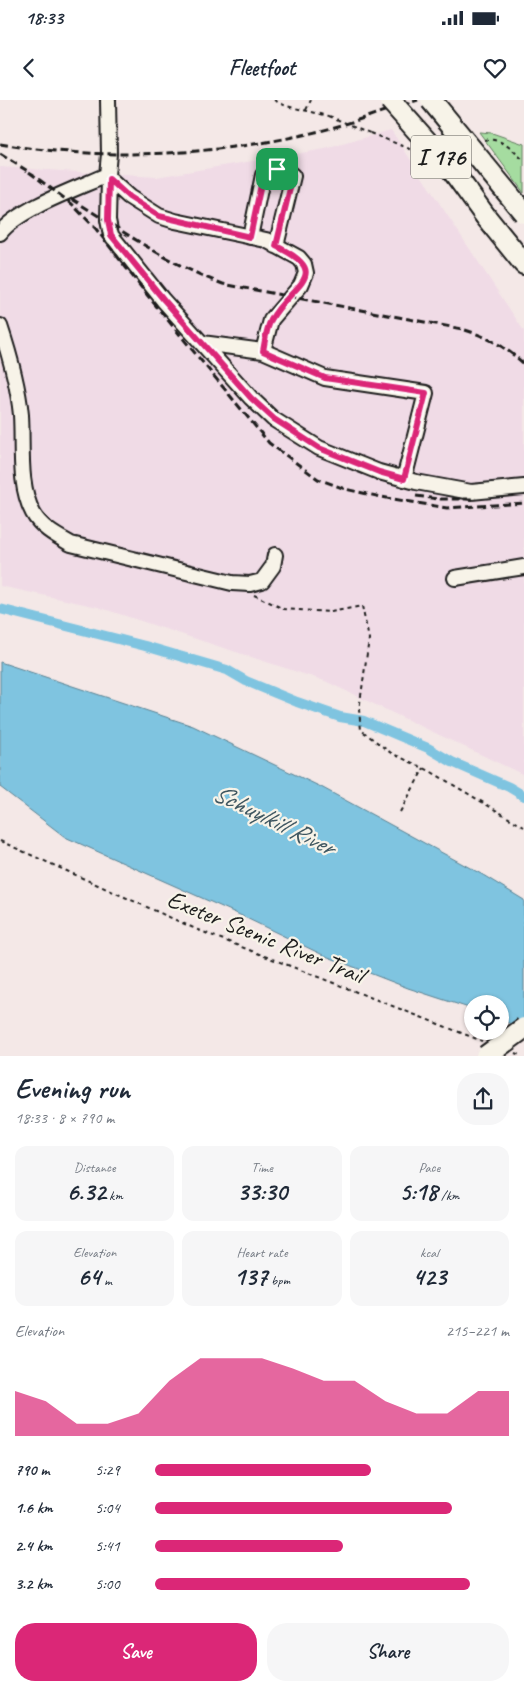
<!DOCTYPE html>
<meta charset="utf-8">
<style>
body{margin:0;font-family:Caveat,sans-serif;background:#f6f6f7;color:#1f2937;height:100vh;display:flex;flex-direction:column;font-size:19px;white-space:nowrap}
*{box-sizing:border-box;margin:0}
p{font-size:16px;color:#747a83}
.icon{flex:none;width:28px;height:28px;fill:none;stroke:currentColor;stroke-width:2;stroke-linecap:round;stroke-linejoin:round}
.map{position:relative;height:956px;overflow:hidden}
.drawer{display:flex;flex-direction:column;background:#fff;flex:1}
.drawer>*{flex:none}
.controls{position:absolute;left:464px;top:895px;display:grid;gap:10px}
.controls a{display:grid;place-items:center;width:45px;height:45px;border-radius:50%;background:#fff;box-shadow:0 1px 4px #0004;font-size:25px}
.pin{position:absolute;display:grid;place-items:center;width:42px;height:42px;color:#fff;margin:-21px;border-radius:10px;box-shadow:0 2px 8px #0006}
.round{display:grid;place-items:center;flex:none;width:52px;height:52px;border-radius:20px;background:#f6f6f7}
.summary{display:flex;align-items:center;justify-content:space-between;height:85px;padding:0 15px}
h1{font-size:28px;font-weight:800;line-height:38px}
.metrics{display:grid;grid-template-columns:repeat(3,1fr);gap:8px;height:85px;padding:5px 15px}
.metrics div{display:grid;align-content:center;border-radius:12px;background:#f6f6f7;text-align:center}
.metrics b{font-size:25px;font-weight:800}
.metrics small{font-size:14px;font-weight:400}
.metrics p{font-size:14px}
.chart{height:140px;padding:10px 15px}
.chart p{display:flex;justify-content:space-between}
.chart svg{width:100%;height:90px;margin-top:5px;fill:#db2777;opacity:.7}
.primary-button{display:flex;gap:10px;margin-top:auto;padding:10px 15px}
.primary-button a{flex:1;height:58px;border-radius:20px;background:#db2777;color:#fff;font-size:20px;font-weight:800;line-height:58px;text-align:center}
.primary-button a+a{background:#f6f6f7;color:#1f2937}
ul{padding:0 15px;list-style:none;font-size:16px}
li{display:grid;grid-template-columns:80px 60px 1fr;align-items:center;height:38px}
li i{height:12px;border-radius:6px;background:#db2777}
.status{display:flex;justify-content:space-between;align-items:center;height:35px;padding:0 25px;background:#fff;direction:ltr}
.status svg{height:14px;fill:currentColor}
header{display:flex;justify-content:space-between;align-items:center;height:65px;padding:0 15px;background:#fff;font-size:22px;font-weight:800}
.map>svg:first-child{display:block}
</style>
<div class="status"><b>18:33</b><svg viewBox="0 0 49 12"><path d="M0 12V9h3v3zM5 12V6h3v6zM10 12V3h3v9zM15 12V0h3v12zM26 1h20v11H26zM47 4h2v5h-2z"/></svg></div>
<header><svg class="icon" aria-label="back" viewBox="0 0 24 24"><path d="M15 5l-7 7 7 7"/></svg>Fleetfoot<svg class="icon" aria-label="heart" viewBox="0 0 24 24"><path d="M12 20l-8-8c-3-5 5-10 8-4 3-6 11-1 8 4z"/></svg></header>
<div class="map">
<svg width="524" height="956" viewBox="0 0 524 956">
<rect width="100%" height="100%" fill="#f4e8e7"/>
<filter id="ink" filterUnits="userSpaceOnUse"><feTurbulence type="fractalNoise" baseFrequency=".02" numOctaves="2"/><feDisplacementMap in="SourceGraphic" scale="10" xChannelSelector="R" yChannelSelector="G"/><feConvolveMatrix kernelMatrix="1 2 1 2 8 2 1 2 1" color-interpolation-filters="sRGB"/></filter>
<g filter="url(#ink)">
<path fill="#f0dbe6" d="M391 30 524 231V675L325 581 98 507 0 486V67L156 77 325 49Z"/>
<path fill="#a5dca0" stroke="#607c5e" d="M479 32 492 33 524 44V93Z"/>
<path fill="#7fc4e0" stroke="#578192" d="M0 562 193 626 321 687 483 775 524 800V930L500 919V904H472V909L408 888 323 855 240 815 65 737 0 687Z"/>
<g fill="none" stroke-linecap="round" stroke-linejoin="round">
<path stroke="#7fc4e0" stroke-width="10" d="M0 509 145 546 227 570 246 581 297 602 340 617 364 621 428 648 452 662 509 687 524 696"/>
<g stroke="#1c1c1c" stroke-width="18">
<path id="minor" d="M108 0 109 54 107 75 109 79 129 97 159 116 175 121 266 140 299 158 304 164 306 173 301 185 271 220 263 251
M109 79 108 120 111 135 163 200 251 298 273 319 319 348 379 372 416 382 471 392 524 387
M0 133C18 109 78 88 107 75
M250 137 263 75 267 71 286 70 293 76 276 146
M0 226C10 256 18 284 21 315 23 346 18 385 33 413 41 428 57 436 71 444L232 483 250 484 262 481 273 466 275 455
M202 243 263 251 325 278 426 293 404 379
M455 478 524 467"/>
</g>
<g stroke="#1c1c1c" stroke-width="24">
<path id="highway" d="M486 117 524 164"/>
</g>
<path stroke="#1c1c1c" stroke-width="2" stroke-dasharray="4 4" stroke-linecap="butt" d="M274 0 286 6 329 16
M306 10 311 0
M370 33 415 51
M484 40C501 37 513 50 524 61
M254 495 284 509 331 512 362 506 369 539 359 610 361 630 391 653 430 671 524 727
M400 712 424 668
M0 741 198 830 482 941
M515 953 522 956"/>
<use href="#minor" stroke="#f7f3e8" stroke-width="14"/>
<use href="#highway" stroke="#f7f3e8" stroke-width="20"/>
<path stroke="#1c1c1c" stroke-width="3" stroke-dasharray="8 4" stroke-linecap="butt" d="M0 44C105 61 217 56 320 31 353 23 385 10 418 0
M0 54 34 75
M29 72 72 104 96 129 148 196 269 343 318 379 345 389 381 397 447 408 524 403
M72 99C121 130 168 164 223 184L462 229C488 237 503 245 524 264
M416 396 438 399H476"/>
<g stroke="#1c1c1c" stroke-width="24" stroke-linecap="butt">
<path id="highway-bridge" d="M390 0 452 70 486 117
M431 0 524 113
M486 956 524 928"/>
</g>
<path stroke="#1c1c1c" stroke-width="2" stroke-dasharray="4 4" stroke-linecap="butt" d="M329 16 370 33"/>
<use href="#highway-bridge" stroke="#f7f3e8" stroke-width="20"/>
</g>
</g>
<g fill="none" stroke-linecap="round" stroke-linejoin="round" filter="url(#ink)">
<g stroke="#fff" stroke-width="10">
<path id="route" d="M277 69 286 70 293 76 276 146C337 175 288 186 271 220 266 229 265 241 263 251L325 278 426 293 404 379 379 372 319 348 274 319 251 298 164 200 111 135 108 120 109 79 129 97 159 116 250 137 263 75 266 71Z"/>
</g>
<use href="#route" stroke="#db2777" stroke-width="6"/>
</g>
<g text-anchor="middle" stroke-width="4.5" stroke-linejoin="round" paint-order="stroke">
<rect fill="#f7f3e8" stroke="#5e5c59" stroke-width="1" x="411" y="35.5" width="60" height="43" rx="4"/>
<g font-size="24" font-weight="bold" fill="#1c1c1c">
<text x="441" y="65">I 176</text>
</g>
<g font-size="25" fill="#1c1c1c" stroke="#f7f3e8">
<text transform="translate(266 836) rotate(22)" y="9">Exeter Scenic River Trail</text>
</g>
<g font-size="26" font-style="italic" fill="#3f5761" stroke="#f7f3e8">
<text transform="translate(274 719) rotate(26)" y="9">Schuylkill River</text>
</g>
</g>
</svg>
<div class="controls">
<a><svg class="icon" aria-label="locate" viewBox="0 0 24 24"><circle cx="12" cy="12" r="6"/><path d="M12 2v4M12 18v4M2 12h4M18 12h4"/></svg></a>
</div>
<div class="pin" style="left:277px;top:69px;background:#1e9e55"><svg class="icon" aria-label="arrive" viewBox="0 0 24 24"><path d="M6 21V4h12l-3 4 3 4H6"/></svg></div>
</div>
<section class="drawer">
<div class="summary"><div><h1>Evening run</h1><p>18:33 · 8 × 790 m</p></div><a class="round"><svg class="icon" aria-label="share" viewBox="0 0 24 24"><path d="M12 15V3M7 8l5-5 5 5M5 13v7h14v-7"/></svg></a></div>
<div class="metrics">
<div><p>Distance</p><b>6.32<small> km</small></b></div>
<div><p>Time</p><b>33:30</b></div>
<div><p>Pace</p><b>5:18<small> /km</small></b></div>
</div>
<div class="metrics">
<div><p>Elevation</p><b>64<small> m</small></b></div>
<div><p>Heart rate</p><b>137<small> bpm</small></b></div>
<div><p>kcal</p><b>423</b></div>
</div>
<div class="chart"><p><span>Elevation</span>215–221 m</p>
<svg viewBox="0 0 160 44" preserveAspectRatio="none"><path d="M0 44V22L10 27L20 38L30 38L40 33L50 17L60 6L70 6L80 6L90 11L100 17L110 17L120 27L130 33L140 33L150 22L160 22V44z"/></svg>
</div>
<ul>
<li><b>790 m</b>5:29<i style="width:61%"></i></li>
<li><b>1.6 km</b>5:04<i style="width:84%"></i></li>
<li><b>2.4 km</b>5:41<i style="width:53%"></i></li>
<li><b>3.2 km</b>5:00<i style="width:89%"></i></li>
</ul>
<div class="primary-button"><a>Save</a><a>Share</a></div>
</section>
